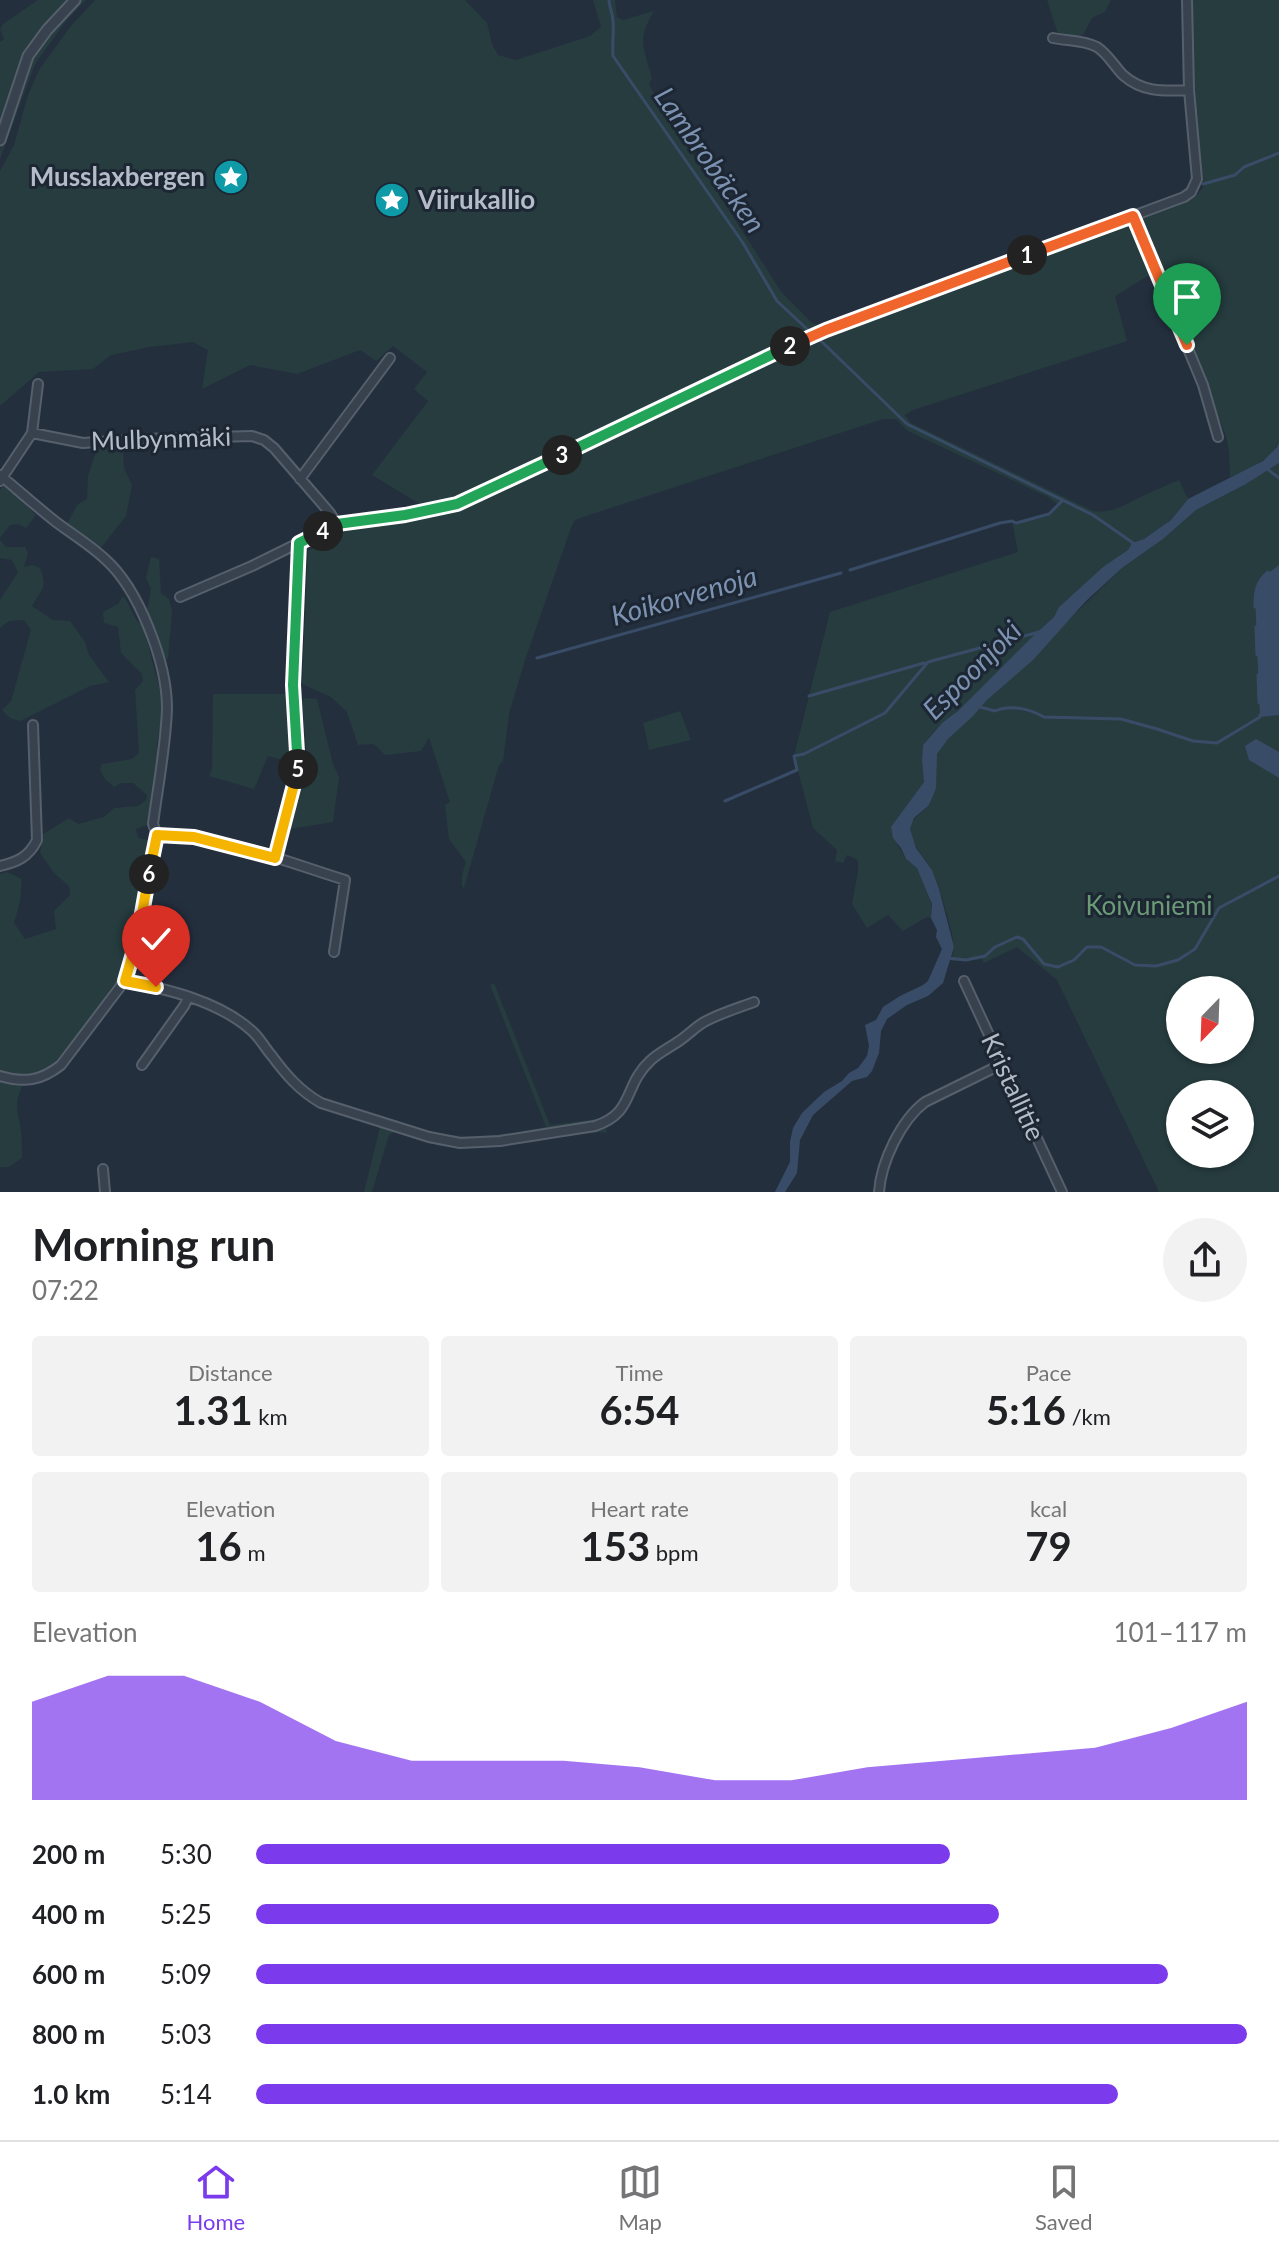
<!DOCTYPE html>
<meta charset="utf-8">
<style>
body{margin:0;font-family:Lato,sans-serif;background:#f2f2f2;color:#202124;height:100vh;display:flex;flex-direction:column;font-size:30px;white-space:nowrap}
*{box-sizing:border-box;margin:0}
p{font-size:26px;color:#757577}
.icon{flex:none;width:44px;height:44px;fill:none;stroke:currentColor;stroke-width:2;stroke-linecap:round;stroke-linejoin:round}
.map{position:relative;height:1192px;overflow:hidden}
.side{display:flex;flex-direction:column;background:#fff;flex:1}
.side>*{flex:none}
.needle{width:52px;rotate:203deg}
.buttons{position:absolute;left:1166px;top:976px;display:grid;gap:16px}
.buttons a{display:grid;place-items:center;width:88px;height:88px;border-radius:50%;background:#fff;box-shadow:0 2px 6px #0004;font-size:40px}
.pin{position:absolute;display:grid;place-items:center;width:68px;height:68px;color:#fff;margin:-82px -34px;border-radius:50% 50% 50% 0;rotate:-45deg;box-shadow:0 0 8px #0007}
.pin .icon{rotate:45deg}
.km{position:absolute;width:40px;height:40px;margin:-20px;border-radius:50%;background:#222;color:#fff;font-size:22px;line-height:40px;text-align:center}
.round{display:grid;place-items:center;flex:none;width:84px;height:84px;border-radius:42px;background:#f2f2f2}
.head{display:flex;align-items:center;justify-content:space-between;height:136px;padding:0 32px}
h1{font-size:44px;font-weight:700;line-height:60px}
.stats{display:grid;grid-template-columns:repeat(3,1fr);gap:12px;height:136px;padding:8px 32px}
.stats div{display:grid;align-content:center;border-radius:8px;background:#f2f2f2;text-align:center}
.stats b{font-size:40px;font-weight:700}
.stats small{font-size:22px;font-weight:400}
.stats p{font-size:22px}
.chart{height:224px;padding:16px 32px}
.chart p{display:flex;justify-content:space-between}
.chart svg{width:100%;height:144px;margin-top:8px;fill:#7c3aed;opacity:.7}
ul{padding:0 32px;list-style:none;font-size:26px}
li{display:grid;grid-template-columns:128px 96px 1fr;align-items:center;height:60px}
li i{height:20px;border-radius:10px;background:#7c3aed}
.dock{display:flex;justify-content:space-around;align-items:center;height:112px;border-top:2px solid #e0e0e0;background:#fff;font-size:22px;color:#757577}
.dock a{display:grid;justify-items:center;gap:4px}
.dock .selected{color:#7c3aed}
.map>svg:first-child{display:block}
</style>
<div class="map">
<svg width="1279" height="1192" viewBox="0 0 1279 1192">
<rect width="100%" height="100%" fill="#242f3e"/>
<path fill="#263c3f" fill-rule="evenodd" d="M38 0H69L35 37 21 57 0 124V42L4 39 0 29 3 24Z
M81 0H86L66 21 35 64 0 159V150L33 54Z
M95 0H465L487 23 492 44 498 55 516 60 590 36 601 27 593 0H615L617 17 623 20 654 11C636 41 644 47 652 78L649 84 656 97 662 100 671 120 782 293 812 323 824 326 828 334 1115 229 1197 195 1204 186 1193 84 1189 9 1191 0H1279V442C1269 461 1248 470 1230 477L1229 451 1226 436 1160 271 1151 274 1115 296 1127 341 913 410 905 415 911 423 1093 511C1113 514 1125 504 1143 496 1155 490 1167 485 1179 480L1188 499 1171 520 1144 539 1132 543 1128 550 1115 560 1103 567 1059 607 1054 617 1033 636 958 711 936 729 923 745 922 760 924 782 891 828C893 837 902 854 908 861 914 866 914 863 918 870 926 883 934 903 931 918L927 917 903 931 888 915 867 928 852 904 858 871V860L847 855 843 863 835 861 837 850 813 828 794 756 830 612 1018 552 1012 521 1016 523 1049 514 1058 505 1048 497 908 431 896 419H883L580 518 574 521 571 528 526 657 509 714 503 761 499 765 464 888 462 886V875L466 862 449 839 445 805 450 802 429 738 421 751 385 755 374 744 358 745 347 712 331 697 302 684 308 551 347 529 426 516 424 508 418 503 372 475 428 401 414 389 427 372 393 346 376 361 360 350 297 374 250 365 202 389 208 350 193 342 150 347 111 355 93 369 39 372 0 406V171L14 145 28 95 39 70 70 27Z
M1047 0H1111L1105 12 1092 18 1083 35 1059 37Z
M123 444 124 468 132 485 126 516 100 549 67 524 77 505 87 499 88 476 98 446Z
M1279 463V1192H1159L1057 980 1017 947 984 963 982 959 952 961C952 957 953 953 954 949 954 934 939 885 932 871 926 858 914 849 911 834 908 817 923 816 928 804 935 789 932 770 937 755 942 741 975 714 987 700L1122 568 1163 539 1196 510 1246 484ZM1180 990H1240V1050H1180ZM1180 1094H1240V1154H1180Z
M3 486 12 491 36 515 26 528 18 524 10 525 0 538V490Z
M0 540 6 547H25L28 553 24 567 33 565 40 568C48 588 42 589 32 606L53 620 70 621 85 642 89 655 109 682 90 686 20 721 10 718 2 710 11 701 31 630 24 620 9 621 0 628V600L18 572 12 560 0 558Z
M151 557 159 559 161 593 169 599 172 611 168 659 163 658 147 611 151 589 146 578Z
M123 596C132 606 132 619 143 626L164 705 157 744V761L149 824 136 829 138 838 153 841 128 966 57 1062 47 1070 38 1074 27 1076 0 1071V874L7 872 22 879 20 902 14 923 25 939 56 929 54 911 70 895 69 886 54 873 40 853 43 834 69 818 78 824 104 817 114 808 138 806 146 800 147 795 133 783H120L114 787 105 779 100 770 102 764 132 759 139 753 135 690 143 681 142 674 121 653 118 627 104 623 103 612 118 604Z
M213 694H287L294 763 268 756 254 789 209 776 212 769Z
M305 698 317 699 333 764 339 777 333 822 290 829 307 759 302 701Z
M680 711 691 740 649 750 643 723Z
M494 983 550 1125 604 1118 607 1133 599 1132 472 1147 440 1146 395 1132 389 1135 372 1192H364L380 1127 390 1130 392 1119C401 1124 411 1126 422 1129 468 1142 500 1135 546 1127L490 985Z
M0 1080 23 1085C13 1104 18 1111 21 1131 22 1140 22 1149 22 1158L9 1167H0Z"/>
<path fill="#394c67" d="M1279 442V463L1246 484 1196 510 1163 539 1122 568 1086 601 1033 660 987 700 973 716 948 739 937 754 936 788 932 798 928 806 914 818 910 829 916 848 932 870 939 889 954 947 943 983 928 996 907 1005 887 1019 881 1031 879 1053 872 1071 867 1077 852 1081 813 1115 800 1140 797 1173 785 1192H775L790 1162V1142L793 1128 802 1113 824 1092 842 1081 849 1073 858 1068 867 1056 869 1046 865 1025 876 1020 883 1007 900 996 923 985 928 981 942 949 936 937 937 930 931 918 932 904 917 868 906 859 901 848 893 838 891 827 924 782 922 760 923 745 942 723 958 711 1033 636 1054 617 1059 607 1103 567 1128 550 1132 543 1144 539 1171 520 1188 499 1263 461 1277 447Z
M1279 565V715L1260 717 1255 593 1260 579Z
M1256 739 1279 752V778L1249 760 1245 746Z"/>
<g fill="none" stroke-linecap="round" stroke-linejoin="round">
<path stroke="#394c67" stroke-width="3" d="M609 0C609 8 613 13 613 21 614 31 612 44 613 56L743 243 777 301 808 330
M1203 184 1235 175 1244 167 1279 153
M820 340 907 424 1093 515 1136 545
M1266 468 1279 478
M850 570 1000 523 1012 521 1016 523 1049 514 1063 500
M1255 607C1255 592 1256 582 1268 572
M1256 627 1257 655
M537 658 841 573
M1258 675 1259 703
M809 696 924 663
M980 707 995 711C1010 704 1030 709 1044 717L1121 719 1157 729 1193 741 1217 743 1260 717V715
M725 801 797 770 794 756 804 754 885 713 928 662 1039 632
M947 958 966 960 985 956 995 947 1017 937 1023 939 1044 964 1058 967 1074 960 1087 947H1101L1135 965 1156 966 1178 960 1195 949 1219 908 1279 876"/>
<g stroke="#565f6c" stroke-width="12">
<path id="minor" d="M1053 38C1067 41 1084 40 1097 47 1108 54 1114 66 1123 75 1143 93 1165 91 1189 90
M1133 216 1203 385 1218 437
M32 433 83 443 142 439 252 436 264 440 274 448 330 513 337 524 405 515 457 504 776 352 826 330 1184 197 1191 192 1197 179 1189 90 1187 0
M32 433 38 384
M0 475C19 491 37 507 56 522 72 534 90 545 105 559 139 589 167 663 167 708 166 745 158 786 153 824L157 835 138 936 127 974 120 987 61 1065C41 1081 24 1083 0 1076
M300 479 390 358
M0 481 32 433
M180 597 252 566 337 524
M157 835C221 835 284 861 345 880L334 952
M275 858 298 769 293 685 299 543
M0 866C17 862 29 857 37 840L33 725
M125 981C167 989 219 1001 252 1031 260 1038 265 1048 272 1056 286 1075 300 1091 321 1103L429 1137 460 1143 500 1141 595 1126C635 1113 623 1086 650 1061 657 1054 667 1049 676 1043 686 1037 696 1026 706 1021 721 1013 738 1008 754 1002
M964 981 1062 1192
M142 1065 184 1006 188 998
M103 1169 105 1192
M879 1192C881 1162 901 1120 925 1102L1002 1064"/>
</g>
<g stroke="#565f6c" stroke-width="13">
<path id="tertiary" d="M0 140 28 56 47 30 75 0"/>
</g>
<use href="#minor" stroke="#38414e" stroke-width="8"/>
<use href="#tertiary" stroke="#38414e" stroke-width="9"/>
</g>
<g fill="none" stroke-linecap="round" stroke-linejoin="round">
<g stroke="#fff" stroke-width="16">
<path id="split-1" d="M1027 255 1133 216 1187 345"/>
</g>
<g stroke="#fff" stroke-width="16">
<path id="split-2" d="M790 346 826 330 1027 255"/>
</g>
<g stroke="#fff" stroke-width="16">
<path id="split-3" d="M562 455 790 346"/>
</g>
<g stroke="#fff" stroke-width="16">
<path id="split-4" d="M323 531 337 524 405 515 457 504 562 455"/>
</g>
<g stroke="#fff" stroke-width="16">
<path id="split-5" d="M298 769 293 685 299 543 323 531"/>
</g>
<g stroke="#fff" stroke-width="16">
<path id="split-6" d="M149 874 157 835 194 837 275 858 298 769"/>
</g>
<g stroke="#fff" stroke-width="16">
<path id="split-7" d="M149 874 138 936 125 981 156 987"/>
</g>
<use href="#split-1" stroke="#f0652b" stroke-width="10"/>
<use href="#split-2" stroke="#f0652b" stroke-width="10"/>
<use href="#split-3" stroke="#22a559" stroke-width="10"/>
<use href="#split-4" stroke="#22a559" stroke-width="10"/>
<use href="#split-5" stroke="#22a559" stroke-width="10"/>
<use href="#split-6" stroke="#f5b400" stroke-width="10"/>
<use href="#split-7" stroke="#f5b400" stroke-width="10"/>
</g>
<defs>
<g id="sight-disc" transform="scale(1.8)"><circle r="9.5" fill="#0f9aa8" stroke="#1d2633"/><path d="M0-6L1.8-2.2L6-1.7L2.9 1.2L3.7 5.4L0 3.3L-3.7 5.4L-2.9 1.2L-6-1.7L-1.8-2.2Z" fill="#fff"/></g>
</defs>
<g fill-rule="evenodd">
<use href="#sight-disc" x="231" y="177"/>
<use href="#sight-disc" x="392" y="200"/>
</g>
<g text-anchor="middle" stroke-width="6" stroke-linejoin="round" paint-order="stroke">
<g font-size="26" font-weight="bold" fill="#b4bcc9" stroke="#1d2633" text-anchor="end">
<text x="205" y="186">Musslaxbergen</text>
<text x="418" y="209" text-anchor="start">Viirukallio</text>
</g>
<g font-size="26" fill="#b4bcc9" stroke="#1d2633">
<text transform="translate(161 439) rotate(-2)" y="9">Mulbynmäki</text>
<text transform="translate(1013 1087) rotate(65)" y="9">Kristallitie</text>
</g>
<g font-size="26" fill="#6b9a76" stroke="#1d2633">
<text x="1149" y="915">Koivuniemi</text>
</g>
<g font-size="28" font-style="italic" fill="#7c92b1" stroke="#1d2633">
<text transform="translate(710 160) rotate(55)" y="10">Lambrobäcken</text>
<text transform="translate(684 596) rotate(-16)" y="10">Koikorvenoja</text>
<text transform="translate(972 670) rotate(-45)" y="10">Espoonjoki</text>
</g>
</g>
</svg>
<div class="buttons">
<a><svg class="needle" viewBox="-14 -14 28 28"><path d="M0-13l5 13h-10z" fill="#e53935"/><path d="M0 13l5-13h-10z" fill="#757577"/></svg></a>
<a><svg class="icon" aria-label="layers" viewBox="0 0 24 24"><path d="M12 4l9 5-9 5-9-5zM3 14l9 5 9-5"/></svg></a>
</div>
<div class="pin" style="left:1187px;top:345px;background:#1e9e55"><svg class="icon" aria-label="arrive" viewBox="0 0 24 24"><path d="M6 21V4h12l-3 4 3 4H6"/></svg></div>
<div class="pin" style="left:156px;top:987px;background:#d93025"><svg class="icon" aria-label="check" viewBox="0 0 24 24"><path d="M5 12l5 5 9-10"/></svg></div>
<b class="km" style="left:1027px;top:255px">1</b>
<b class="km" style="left:790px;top:346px">2</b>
<b class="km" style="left:562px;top:455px">3</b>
<b class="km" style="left:323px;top:531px">4</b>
<b class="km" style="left:298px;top:769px">5</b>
<b class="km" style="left:149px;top:874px">6</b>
</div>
<section class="side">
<div class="head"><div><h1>Morning run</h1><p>07:22</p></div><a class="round"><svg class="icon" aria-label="share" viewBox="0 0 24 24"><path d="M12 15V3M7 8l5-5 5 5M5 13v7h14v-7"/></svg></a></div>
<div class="stats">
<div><p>Distance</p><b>1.31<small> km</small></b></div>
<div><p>Time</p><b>6:54</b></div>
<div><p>Pace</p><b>5:16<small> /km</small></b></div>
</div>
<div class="stats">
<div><p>Elevation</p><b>16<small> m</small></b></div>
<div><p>Heart rate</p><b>153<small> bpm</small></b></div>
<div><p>kcal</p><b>79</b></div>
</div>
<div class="chart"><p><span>Elevation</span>101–117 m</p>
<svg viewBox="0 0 160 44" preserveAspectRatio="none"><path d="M0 44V14L10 6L20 6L30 14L40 26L50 32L60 32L70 32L80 34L90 38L100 38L110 34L120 32L130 30L140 28L150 22L160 14V44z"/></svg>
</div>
<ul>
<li><b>200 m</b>5:30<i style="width:70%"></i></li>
<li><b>400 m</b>5:25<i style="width:75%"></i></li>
<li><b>600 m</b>5:09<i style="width:92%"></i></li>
<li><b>800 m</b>5:03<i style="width:100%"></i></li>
<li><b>1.0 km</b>5:14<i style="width:87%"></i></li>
</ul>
</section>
<nav class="dock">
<a class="selected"><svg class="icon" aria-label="home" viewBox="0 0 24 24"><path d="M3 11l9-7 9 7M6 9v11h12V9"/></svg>Home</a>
<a><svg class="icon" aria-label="map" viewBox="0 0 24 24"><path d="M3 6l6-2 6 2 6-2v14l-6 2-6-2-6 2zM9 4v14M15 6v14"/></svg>Map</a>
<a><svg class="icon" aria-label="saved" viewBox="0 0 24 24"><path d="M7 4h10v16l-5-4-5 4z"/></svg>Saved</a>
</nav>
